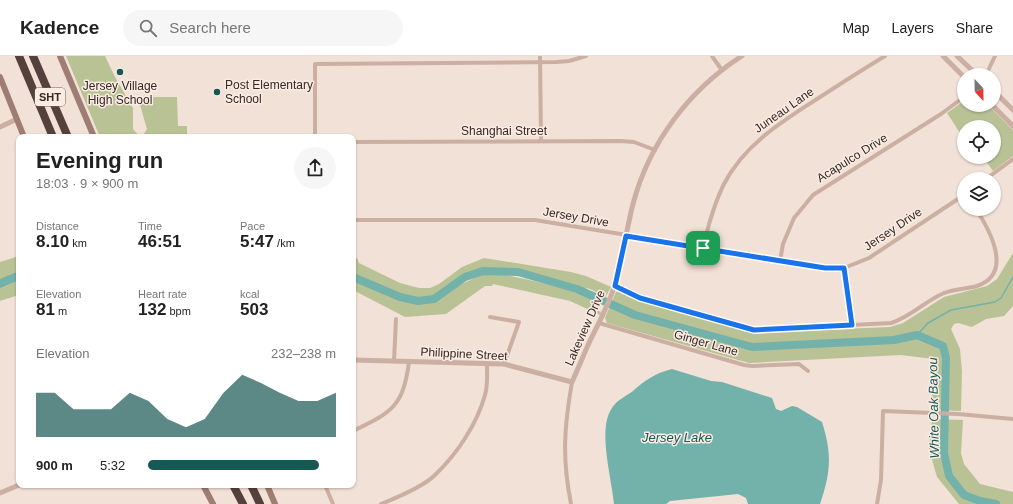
<!DOCTYPE html>
<meta charset="utf-8">
<style>
body{margin:0;font-family:Arial,sans-serif;background:#f6f6f6;color:#222;height:100vh;display:flex;flex-direction:column;font-size:15px;white-space:nowrap}
*{box-sizing:border-box;margin:0}
p{font-size:13px;color:#767676}
.icon{flex:none;width:22px;height:22px;fill:none;stroke:currentColor;stroke-width:2;stroke-linecap:round;stroke-linejoin:round}
.map{position:relative;flex:1;overflow:hidden}
.panel{position:absolute;left:16px;top:78px;width:340px;height:354px;display:flex;flex-direction:column;background:#fff;border-radius:8px;box-shadow:0 1px 3px #0004}
.panel>*{flex:none}
.needle{width:26px;rotate:158deg}
.fabs{position:absolute;left:957px;top:12px;display:grid;gap:8px}
.fabs a{display:grid;place-items:center;width:44px;height:44px;border-radius:50%;background:#fff;box-shadow:0 1px 3px #0004;font-size:20px}
.pin{position:absolute;display:grid;place-items:center;width:34px;height:34px;color:#fff;margin:-17px;border-radius:8px;box-shadow:0 2px 6px #0006}
.round{display:grid;place-items:center;flex:none;width:42px;height:42px;border-radius:21px;background:#f6f6f6}
.overview{display:flex;align-items:center;justify-content:space-between;height:68px;padding:0 20px}
h1{font-size:22px;font-weight:800;line-height:30px}
.stats{display:grid;grid-template-columns:repeat(3,1fr);gap:6px;height:68px;padding:4px 20px}
.stats div{display:grid;align-content:center}
.stats b{font-size:17px;font-weight:800}
.stats small{font-size:11px;font-weight:400}
.stats p{font-size:11px}
.chart{height:112px;padding:8px 20px}
.chart p{display:flex;justify-content:space-between}
.chart svg{width:100%;height:72px;margin-top:4px;fill:#185854;opacity:.7}
ul{padding:0 20px;list-style:none;font-size:13px}
li{display:grid;grid-template-columns:64px 48px 1fr;align-items:center;height:30px}
li i{height:10px;border-radius:5px;background:#185854}
header{display:flex;align-items:center;gap:24px;box-sizing:border-box;height:56px;padding:0 20px;background:#fff;border-bottom:1px solid #e0e0e0}
header strong{font-size:19px}
nav{display:flex;gap:22px;margin-inline-start:auto;font-size:14px}
.search{width:280px;height:36px;background:#f6f6f6;display:flex;align-items:center;gap:10px;box-sizing:border-box;padding:0 14px;border-radius:22px;color:#767676;font-size:15px}
.map>svg:first-child{display:block}
</style>
<header>
<strong>Kadence</strong>
<div class="search"><svg class="icon" aria-label="search" viewBox="0 0 24 24"><circle cx="10" cy="10" r="6"/><path d="M15 15l6 6"/></svg>Search here</div>
<nav><a>Map</a><a>Layers</a><a>Share</a></nav>
</header>
<div class="map">
<svg width="1013" height="448" viewBox="0 0 1013 448">
<rect width="100%" height="100%" fill="#f2e1d6"/>
<path fill="#b9c295" d="M66 0H105L115 21 133 52V73L140 81H100Z
M149 41H177L178 70H187V81H142L147 73 140 49Z
M964 45V49H988L1013 74V100L993 115 983 101H994V71H964V83L947 57Z
M1013 197V250L1004 260 986 263 972 271 958 267 954 268 951 273 960 293 962 315 961 355 932 354 933 303 901 299 749 307 607 267 605 262 616 236 619 235 640 245 752 277 890 271 903 267 944 241 987 230 997 223Z
M19 200V239L0 245V206Z
M357 202 359 207 400 227 419 232H430L439 228 462 211 484 202 571 216 586 220 611 231 605 242C598 238 590 230 582 233 551 222 498 202 467 218 448 227 443 242 419 242 399 241 372 225 353 218V203Z
M500 218C535 225 568 232 600 246L597 254 601 256 600 259 570 245 493 228 492 230H485L446 258 405 261 353 234V223L397 243 432 246 440 243 458 230 480 219Z
M932 363 963 364 961 397 964 408 980 428 1013 436V448H959L937 421 929 393Z"/>
<path fill="#73b1ab" d="M19 215V224L0 232V223Z
M672 313 711 325 722 326 772 342 776 353 781 355 792 350 797 351 822 366C832 398 831 416 820 448H748L746 442 738 438 670 445 666 448H614C612 423 597 373 612 352 616 345 626 340 633 335 645 324 656 317 672 313Z"/>
<g fill="none" stroke-linecap="round" stroke-linejoin="round">
<path stroke="#73b1ab" stroke-width="1.5" d="M917 279 928 267 951 254 995 246 1001 242 1013 221"/>
<path stroke="#73b1ab" stroke-width="8" d="M353 221 400 241 418 245 434 243 465 221 483 215 518 216 577 233 635 259 752 291 894 284 917 279 943 290 946 302 944 397 949 420 964 439 980 445 996 448"/>
<path stroke="#cbafa2" stroke-width="4" d="M540 0 541 85
M712 0 721 13
M986 19 995 0
M315 81V8L557 6 569 5 586 0
M353 86 621 85 634 86 655 94
M986 123 1013 103
M353 164H535L834 213 844 212 869 202 964 139
M703 192C708 170 714 148 724 128 744 89 781 66 817 43 840 28 862 14 885 0
M780 205 783 188 794 162 813 139 941 58 964 41
M844 212 852 269
M615 229 640 241 754 274 891 267C911 261 925 245 944 237 955 233 966 233 977 230 1013 218 991 176 976 153
M490 261 519 266 504 308
M599 267 744 309 752 310 799 308 808 315
M394 305 396 263
M353 375C392 356 403 351 409 306
M325 429 333 448
M381 448C396 442 424 430 435 419 457 398 477 368 485 339 488 329 487 318 487 308
M571 448C562 402 564 372 572 326
M877 448 881 424 883 355 958 358 1013 363"/>
<path stroke="#cbafa2" stroke-width="5" d="M943 0 964 21
M957 0 977 19
M994 35 1013 54
M992 49 1013 70
M0 71 17 63
M353 304 504 308 572 326C578 313 583 300 589 287 598 268 609 249 615 228 623 202 626 175 633 148 649 87 689 34 742 0
M0 437 19 429"/>
<path stroke="#9e7d73" stroke-width="6" d="M60 0 94 81
M0 21 24 81
M203 429 213 448
M267 429 275 448"/>
<path stroke="#56403b" stroke-width="8" d="M19 0 53 81
M33 0 68 81
M233 429 243 448
M251 429 260 448"/>
</g>
<g fill="none" stroke-linecap="round" stroke-linejoin="round">
<g stroke="#fff" stroke-width="8">
<path id="route" d="M626 180 825 212H844L852 269 754 274 640 242 615 230Z"/>
</g>
<use href="#route" stroke="#1a73e8" stroke-width="5"/>
</g>
<g fill="#185854" stroke="#faece2" stroke-width="1.5">
<circle cx="120" cy="16" r="4"/>
<circle cx="217" cy="36" r="4"/>
</g>
<g text-anchor="middle" stroke-width="3" stroke-linejoin="round" paint-order="stroke">
<rect fill="#faece2" stroke="#70635e" stroke-width="1" x="35" y="32" width="30" height="18" rx="3"/>
<g font-size="11" font-weight="bold" fill="#352825">
<text x="50" y="45">SHT</text>
</g>
<g font-size="12" fill="#352825" stroke="#faece2" text-anchor="start">
<text x="225" y="33">Post Elementary<tspan x="225" dy="14">School</tspan></text>
<text x="120" y="34" text-anchor="middle">Jersey Village<tspan x="120" dy="14">High School</tspan></text>
</g>
<g font-size="12" fill="#352825" stroke="#faece2">
<text transform="translate(784 54) rotate(-35)" y="4">Juneau Lane</text>
<text x="504" y="79">Shanghai Street</text>
<text transform="translate(852 102) rotate(-32)" y="4">Acapulco Drive</text>
<text transform="translate(576 161) rotate(10)" y="4">Jersey Drive</text>
<text transform="translate(893 173) rotate(-34)" y="4">Jersey Drive</text>
<text transform="translate(585 272) rotate(-66)" y="4">Lakeview Drive</text>
<text transform="translate(706 287) rotate(16)" y="4">Ginger Lane</text>
<text transform="translate(464 298) rotate(3)" y="4">Philippine Street</text>
</g>
<g font-size="13" font-style="italic" fill="#185854" stroke="#faece2">
<text transform="translate(933 352) rotate(-91)" y="5">White Oak Bayou</text>
<text x="677" y="386">Jersey Lake</text>
</g>
</g>
</svg>
<div class="fabs">
<a><svg class="needle" viewBox="-14 -14 28 28"><path d="M0-13l5 13h-10z" fill="#e53935"/><path d="M0 13l5-13h-10z" fill="#767676"/></svg></a>
<a><svg class="icon" aria-label="locate" viewBox="0 0 24 24"><circle cx="12" cy="12" r="6"/><path d="M12 2v4M12 18v4M2 12h4M18 12h4"/></svg></a>
<a><svg class="icon" aria-label="layers" viewBox="0 0 24 24"><path d="M12 4l9 5-9 5-9-5zM3 14l9 5 9-5"/></svg></a>
</div>
<div class="pin" style="left:703px;top:192px;background:#1e9e55"><svg class="icon" aria-label="arrive" viewBox="0 0 24 24"><path d="M6 21V4h12l-3 4 3 4H6"/></svg></div>
<section class="panel">
<div class="overview"><div><h1>Evening run</h1><p>18:03 · 9 × 900 m</p></div><a class="round"><svg class="icon" aria-label="share" viewBox="0 0 24 24"><path d="M12 15V3M7 8l5-5 5 5M5 13v7h14v-7"/></svg></a></div>
<div class="stats">
<div><p>Distance</p><b>8.10<small> km</small></b></div>
<div><p>Time</p><b>46:51</b></div>
<div><p>Pace</p><b>5:47<small> /km</small></b></div>
</div>
<div class="stats">
<div><p>Elevation</p><b>81<small> m</small></b></div>
<div><p>Heart rate</p><b>132<small> bpm</small></b></div>
<div><p>kcal</p><b>503</b></div>
</div>
<div class="chart"><p><span>Elevation</span>232–238 m</p>
<svg viewBox="0 0 160 44" preserveAspectRatio="none"><path d="M0 44V17L10 17L20 27L30 27L40 27L50 17L60 22L70 33L80 38L90 33L100 17L110 6L120 11L130 17L140 22L150 22L160 17V44z"/></svg>
</div>
<ul>
<li><b>900 m</b>5:32<i style="width:91%"></i></li>
</ul>
</section>
</div>
